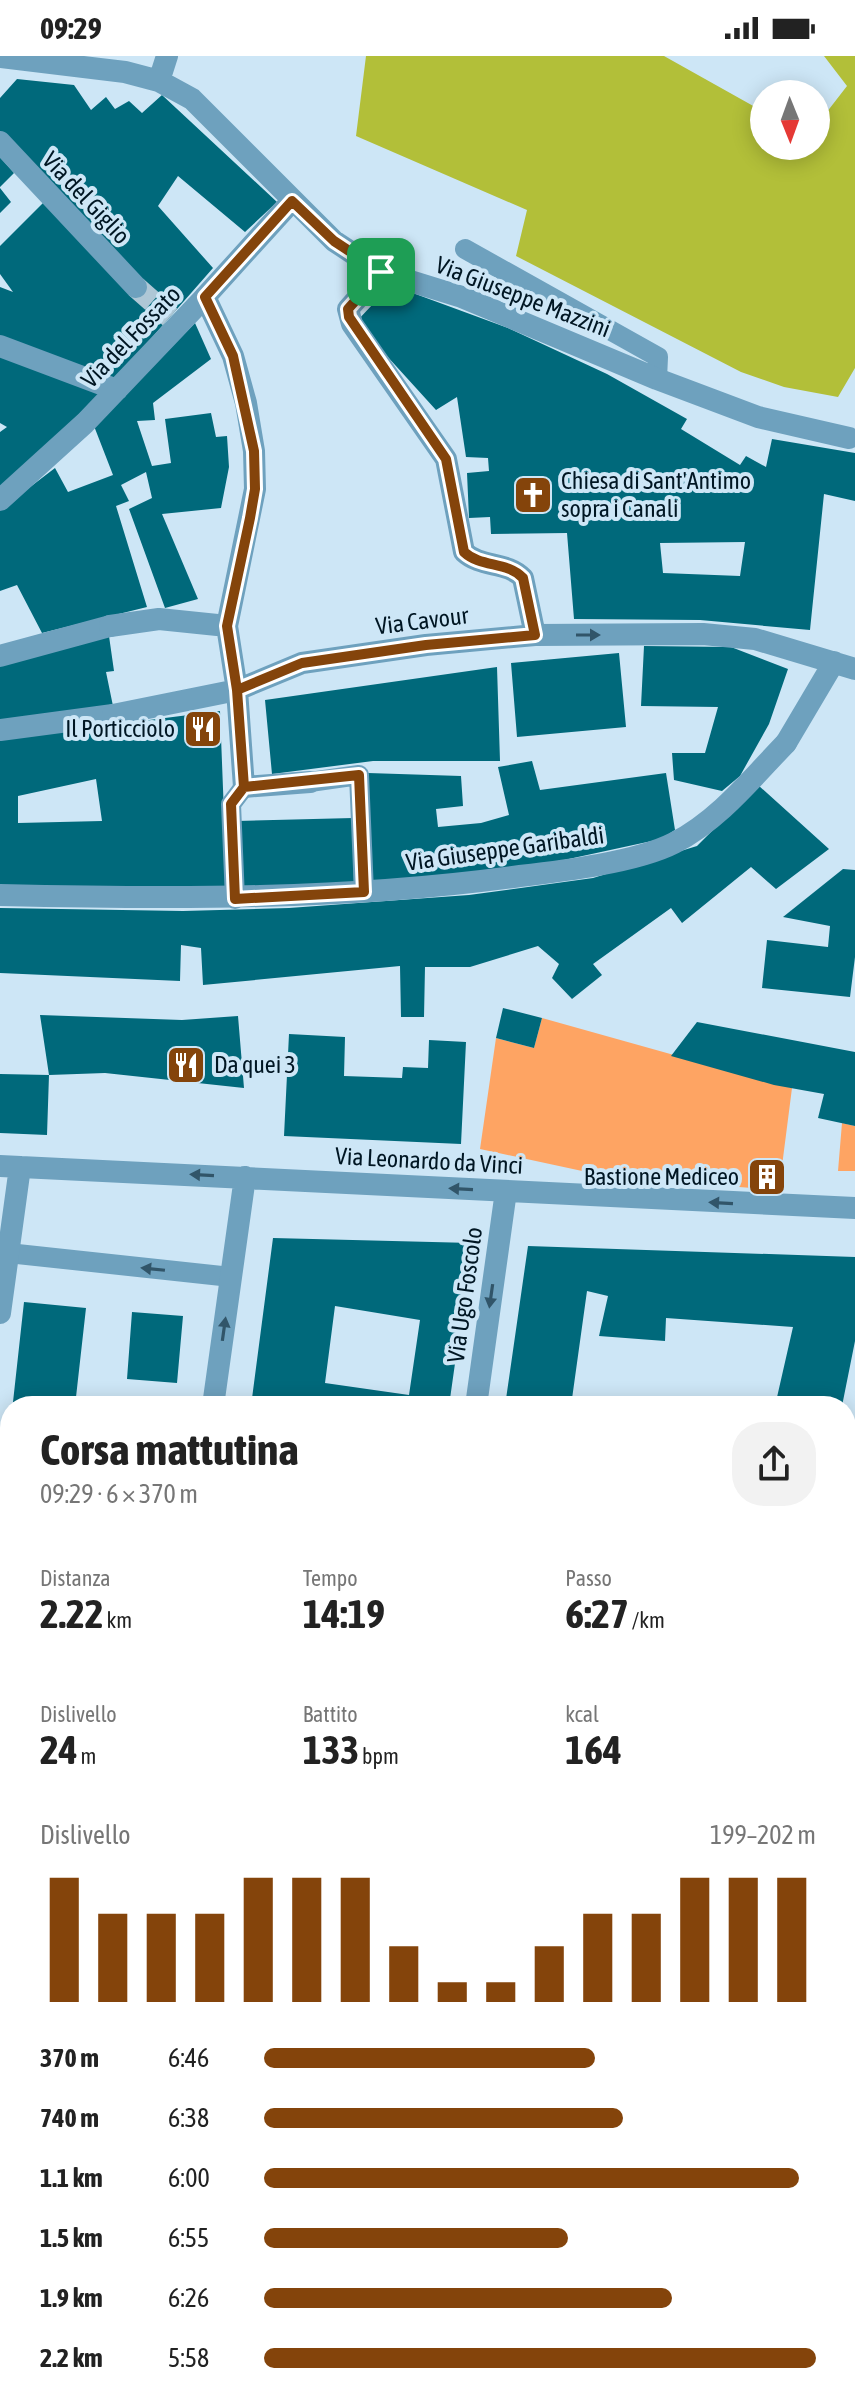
<!DOCTYPE html>
<html lang="it">
<meta charset="utf-8">
<style>
body{margin:0;font-family:"Asap Condensed",sans-serif;background:#f2f2f2;color:#222;height:100vh;display:flex;flex-direction:column;font-size:30px;white-space:nowrap}
*{box-sizing:border-box;margin:0}
p{font-size:26px;color:#767676}
.icon{flex:none;width:44px;height:44px;fill:none;stroke:currentColor;stroke-width:2;stroke-linecap:round;stroke-linejoin:round}
.map{position:relative;flex:1;overflow:hidden}
.details{position:absolute;left:0px;top:1340px;width:856px;height:1008px;display:flex;flex-direction:column;background:#fff;border-radius:32px 32px 0 0;box-shadow:0 4px 20px #0003}
.details>*{flex:none}
.needle{width:52px;rotate:179deg}
.buttons{position:absolute;left:750px;top:24px;display:grid;gap:16px}
.buttons a{display:grid;place-items:center;width:80px;height:80px;border-radius:50%;background:#fff;box-shadow:0 4px 20px #0003;font-size:40px}
.pin{position:absolute;display:grid;place-items:center;width:68px;height:68px;color:#fff;margin:-34px;border-radius:16px;box-shadow:0 4px 12px #0006}
.round{display:grid;place-items:center;flex:none;width:84px;height:84px;border-radius:32px;background:#f2f2f2}
.head{display:flex;align-items:center;justify-content:space-between;height:136px;padding:0 40px}
h1{font-size:44px;font-weight:700;line-height:60px}
.figures{display:grid;grid-template-columns:repeat(3,1fr);gap:12px;height:136px;padding:8px 40px}
.figures div{display:grid;align-content:center}
.figures b{font-size:40px;font-weight:700}
.figures small{font-size:22px;font-weight:400}
.figures p{font-size:22px}
.chart{height:224px;padding:16px 40px}
.chart p{display:flex;justify-content:space-between}
.chart svg{width:100%;height:144px;margin-top:8px;stroke:#84440b;stroke-width:6}
ul{padding:0 40px;list-style:none;font-size:26px}
li{display:grid;grid-template-columns:128px 96px 1fr;align-items:center;height:60px}
li i{height:20px;border-radius:10px;background:#84440b}
.status{display:flex;justify-content:space-between;align-items:center;height:56px;padding:0 40px;background:#fff;direction:ltr}
.status svg{height:22px;fill:currentColor}
.map>svg:first-child{display:block}
</style>
<div class="status"><b>09:29</b><svg viewBox="0 0 49 12"><path d="M0 12V9h3v3zM5 12V6h3v6zM10 12V3h3v9zM15 12V0h3v12zM26 1h20v11H26zM47 4h2v5h-2z"/></svg></div>
<div class="map">
<svg width="855" height="2348" viewBox="0 0 855 2348">
<rect width="100%" height="100%" fill="#cde6f6"/>
<path fill="#fea463" d="M542 962 792 1032 782 1110 754 1108 752 1132 610 1121 480 1093 496 982 534 992Z
M842 1067 855 1070V1115H838Z"/>
<path fill="#b2bf39" d="M366 0H664L764 56V90H816V70L847 30 824 0H855V312L838 341 784 331 741 316 516 200 527 154 356 80Z"/>
<path fill="#00697b" fill-rule="evenodd" d="M17 23 74 29 91 54 106 41 115 53 129 45 142 57 162 39 277 146 245 176 178 120 158 150 213 212 113 326 0 283V231L13 236 0 218V190L46 144 0 78V42Z
M0 101 14 117 0 131Z
M0 132 11 146 0 157Z
M391 229 508 272 607 318 687 363 681 373 740 409 746 400 766 411 772 383 855 397V445L824 438 810 574 700 564 574 563 567 477 491 478 490 461 469 462 467 417 489 415 488 402 466 401 457 341 436 354 356 266ZM745 486 740 520 663 517 660 487Z
M195 267 211 303 153 347 155 364 137 365 152 410 171 407 165 363 211 357 216 381 227 380 229 411 221 452 162 458 198 543 165 552 129 453 152 442 146 416 121 429 129 445 116 450 147 551 42 577 17 529 0 535V454L55 412 68 436 113 419 94 370Z
M0 299 105 334 0 432V376L7 371 0 367Z
M109 580 114 615 106 616 113 650 0 667V608Z
M644 590 731 591 788 613 769 668 740 720 722 735 674 724 672 697H705L718 651 641 650Z
M619 597 626 671 517 681 511 607Z
M497 611 500 705H373L272 718 265 644Z
M220 655 227 836 0 832V683ZM96 723 102 765 18 767V740Z
M532 705 540 734 666 717 675 774 661 783 564 804 437 824 370 827 368 717 461 720 463 750 436 753 438 771 481 767 509 759 498 711Z
M758 729 829 793 776 833 751 811 682 867 671 852 593 908 602 919 572 943 552 922 559 908 538 890 470 911H425L424 961H401L400 910 203 929 201 892 181 889 180 925 0 917V852L183 855 289 852 469 839 593 822 697 790Z
M353 762 354 832 239 835 237 765Z
M843 813 855 814V901L850 941 762 932 767 884 828 891 830 870 783 861Z
M503 952 542 962 534 992 496 982Z
M40 959 182 964 238 960 244 1032 105 1017 49 1019Z
M697 966 855 996V1070L818 1062 824 1038 774 1029 671 1000Z
M289 978 345 981 344 1020 402 1022 403 1011 428 1012 429 984 466 986 461 1088 284 1080Z
M0 1018 49 1019 47 1079 0 1077Z
M754 1108 782 1110 780 1134 752 1132Z
M273 1182 472 1187 449 1350H251ZM335 1250 420 1264 409 1339 325 1327Z
M528 1190 855 1201V1285L842 1350H775L793 1271 666 1262 665 1285 599 1280 608 1240 587 1235 571 1350H505Z
M24 1246 86 1252 75 1350 13 1346Z
M132 1256 183 1260 177 1327 127 1323Z
M3 1399 10 1400V1614L0 1613Z
M854 1621H855V1728L846 1727V1660Z
M0 1673 10 1674V1738L0 1737Z
M846 1787 855 1788V1846L846 1845Z
M846 1897 855 1899V1989L846 1987Z
M846 2031 855 2033V2089L846 2087Z
M8 2115H10V2211H0V2146L4 2147Z
M846 2151 855 2152V2190H846Z
M846 2215 855 2216V2274H846Z
M0 2296 10 2304V2338H53L46 2348H0Z
M846 2324H855V2348H507L508 2338H846Z
M143 2338H218L219 2348H145Z
M239 2338H301L300 2348H268L269 2343 236 2345Z
M368 2338H461L460 2348H367Z"/>
<g fill="none" stroke-linecap="round" stroke-linejoin="round">
<path stroke="#aec7d6" stroke-width="22" stroke-dasharray="22 11" stroke-linecap="butt" d="M136 231 170 261"/>
<path stroke="#6ea1be" stroke-width="20" d="M465 193 658 301 657 323
M310 726 359 719 364 836
M235 843 231 748 244 731
M8 1197 231 1221"/>
<path stroke="#6ea1be" stroke-width="22" d="M0 86 136 231
M0 290 117 334
M0 444 85 367 205 241
M0 600 110 570
M0 674 113 659
M0 839C174 843 347 844 520 820 563 815 637 806 674 787 719 764 752 722 786 687"/>
<path stroke="#6ea1be" stroke-width="22" d="M0 1 125 16 159 25 192 43 334 185 381 216 462 241 657 323 758 361 849 382
M159 25 167 0
M292 145 205 241 233 300 246 347 254 395 255 433 227 570 237 634 244 731 310 726
M381 216 348 253 352 268 446 403 464 496C481 512 507 505 523 522L535 579
M110 570 159 563 227 570
M113 659 237 634 302 607 426 589 535 579 703 578 755 583 855 613
M786 687 834 606
M0 1110 855 1152
M0 1257 20 1111
M213 1350 245 1121
M476 1350 506 1135
M846 1436 855 1395
M846 1485 855 1486
M0 1649 10 1651
M846 1758 855 1760
M846 2006 855 2008
M0 2233 10 2234
M0 2259 10 2267
M846 2299 855 2300
M76 2338 79 2348
M109 2338 110 2348"/>
</g>
<defs><path id="oneway-solid" d="M-6-.8H1V-3.2L6.5 0L1 3.2V.8H-6Z" transform="scale(2)"/></defs>
<g fill="#315569">
<use href="#oneway-solid" transform="translate(588 579)"/>
<use href="#oneway-solid" transform="translate(202 1119) rotate(-177)"/>
<use href="#oneway-solid" transform="translate(461 1133) rotate(-177)"/>
<use href="#oneway-solid" transform="translate(721 1147) rotate(-177)"/>
<use href="#oneway-solid" transform="translate(153 1213) rotate(-174)"/>
<use href="#oneway-solid" transform="translate(491 1240) rotate(98)"/>
<use href="#oneway-solid" transform="translate(224 1273) rotate(-82)"/>
</g>
<g fill="none" stroke-linecap="round" stroke-linejoin="round">
<g stroke="#fff" stroke-width="16">
<path id="route" d="M381 216 334 185 292 145 205 241 233 300 254 395 255 433 250 462 227 570 237 634 244 731 231 748 235 843 364 836 359 719 244 731 237 634 302 607 426 589 535 579 523 522C507 505 481 512 464 496L446 403 349 261 348 253 381 216"/>
</g>
<use href="#route" stroke="#84440b" stroke-width="10"/>
</g>
<defs>
<g id="church-square" transform="scale(2)"><rect x="-9" y="-9" width="18" height="18" rx="4" fill="#84440b" stroke="#cde6f6"/><path d="M-1.2-6h2.4v3.5h3.3v2.4h-3.3V6h-2.4V-.1h-3.3v-2.4h3.3Z" fill="#fff"/></g>
<g id="restaurant-square" transform="scale(2)"><rect x="-9" y="-9" width="18" height="18" rx="4" fill="#84440b" stroke="#cde6f6"/><path d="M-5-6h1v4h1v-4h1v4h1v-4h1v5L-1.5 .5V6h-2V.5L-5-1ZM5-6V6H3V1.5H1.5Q1.5-4 5-6Z" fill="#fff"/></g>
<g id="building-square" transform="scale(2)"><rect x="-9" y="-9" width="18" height="18" rx="4" fill="#84440b" stroke="#cde6f6"/><path d="M-4-6H4V6H1V3H-1V6H-4ZM-2.5-4.3h1.7v1.8h-1.7ZM.8-4.3h1.7v1.8H.8ZM-2.5-1h1.7V.8h-1.7ZM.8-1h1.7V.8H.8Z" fill="#fff"/></g>
</defs>
<g fill-rule="evenodd">
<use href="#church-square" x="533" y="439"/>
<use href="#restaurant-square" x="203" y="673"/>
<use href="#restaurant-square" x="186" y="1009"/>
<use href="#building-square" x="767" y="1121"/>
</g>
<g text-anchor="middle" stroke-width="8" stroke-linejoin="round" paint-order="stroke">
<g font-size="24" fill="#001623" stroke="#cde6f6">
<text transform="translate(86 142) rotate(47)" y="8">Via del Giglio</text>
<text transform="translate(523 241) rotate(21)" y="8">Via Giuseppe Mazzini</text>
<text transform="translate(131 281) rotate(-46)" y="8">Via del Fossato</text>
<text transform="translate(422 565) rotate(-7)" y="8">Via Cavour</text>
<text transform="translate(505 793) rotate(-8)" y="8">Via Giuseppe Garibaldi</text>
<text transform="translate(429 1105) rotate(3)" y="8">Via Leonardo da Vinci</text>
<text transform="translate(465 1239) rotate(-82)" y="8">Via Ugo Foscolo</text>
</g>
<g font-size="24" fill="#001623" stroke="#cde6f6" text-anchor="start">
<text x="561" y="433">Chiesa di Sant'Antimo<tspan x="561" dy="28">sopra i Canali</tspan></text>
<text x="175" y="681" text-anchor="end">Il Porticciolo</text>
<text x="214" y="1017">Da quei 3</text>
<text x="739" y="1129" text-anchor="end">Bastione Mediceo</text>
</g>
</g>
</svg>
<div class="buttons">
<a><svg class="needle" viewBox="-14 -14 28 28"><path d="M0-13l5 13h-10z" fill="#e53935"/><path d="M0 13l5-13h-10z" fill="#767676"/></svg></a>
</div>
<div class="pin" style="left:381px;top:216px;background:#1e9e55"><svg class="icon" aria-label="arrive" viewBox="0 0 24 24"><path d="M6 21V4h12l-3 4 3 4H6"/></svg></div>
<section class="details">
<div class="head"><div><h1>Corsa mattutina</h1><p>09:29 · 6 × 370 m</p></div><a class="round"><svg class="icon" aria-label="share" viewBox="0 0 24 24"><path d="M12 15V3M7 8l5-5 5 5M5 13v7h14v-7"/></svg></a></div>
<div class="figures">
<div><p>Distanza</p><b>2.22<small> km</small></b></div>
<div><p>Tempo</p><b>14:19</b></div>
<div><p>Passo</p><b>6:27<small> /km</small></b></div>
</div>
<div class="figures">
<div><p>Dislivello</p><b>24<small> m</small></b></div>
<div><p>Battito</p><b>133<small> bpm</small></b></div>
<div><p>kcal</p><b>164</b></div>
</div>
<div class="chart"><p><span>Dislivello</span>199–202 m</p>
<svg viewBox="0 0 160 44" preserveAspectRatio="none"><path d="M5 44V6M15 44V17M25 44V17M35 44V17M45 44V6M55 44V6M65 44V6M75 44V27M85 44V38M95 44V38M105 44V27M115 44V17M125 44V17M135 44V6M145 44V6M155 44V6"/></svg>
</div>
<ul>
<li><b>370 m</b>6:46<i style="width:60%"></i></li>
<li><b>740 m</b>6:38<i style="width:65%"></i></li>
<li><b>1.1 km</b>6:00<i style="width:97%"></i></li>
<li><b>1.5 km</b>6:55<i style="width:55%"></i></li>
<li><b>1.9 km</b>6:26<i style="width:74%"></i></li>
<li><b>2.2 km</b>5:58<i style="width:100%"></i></li>
</ul>
</section>
</div>
